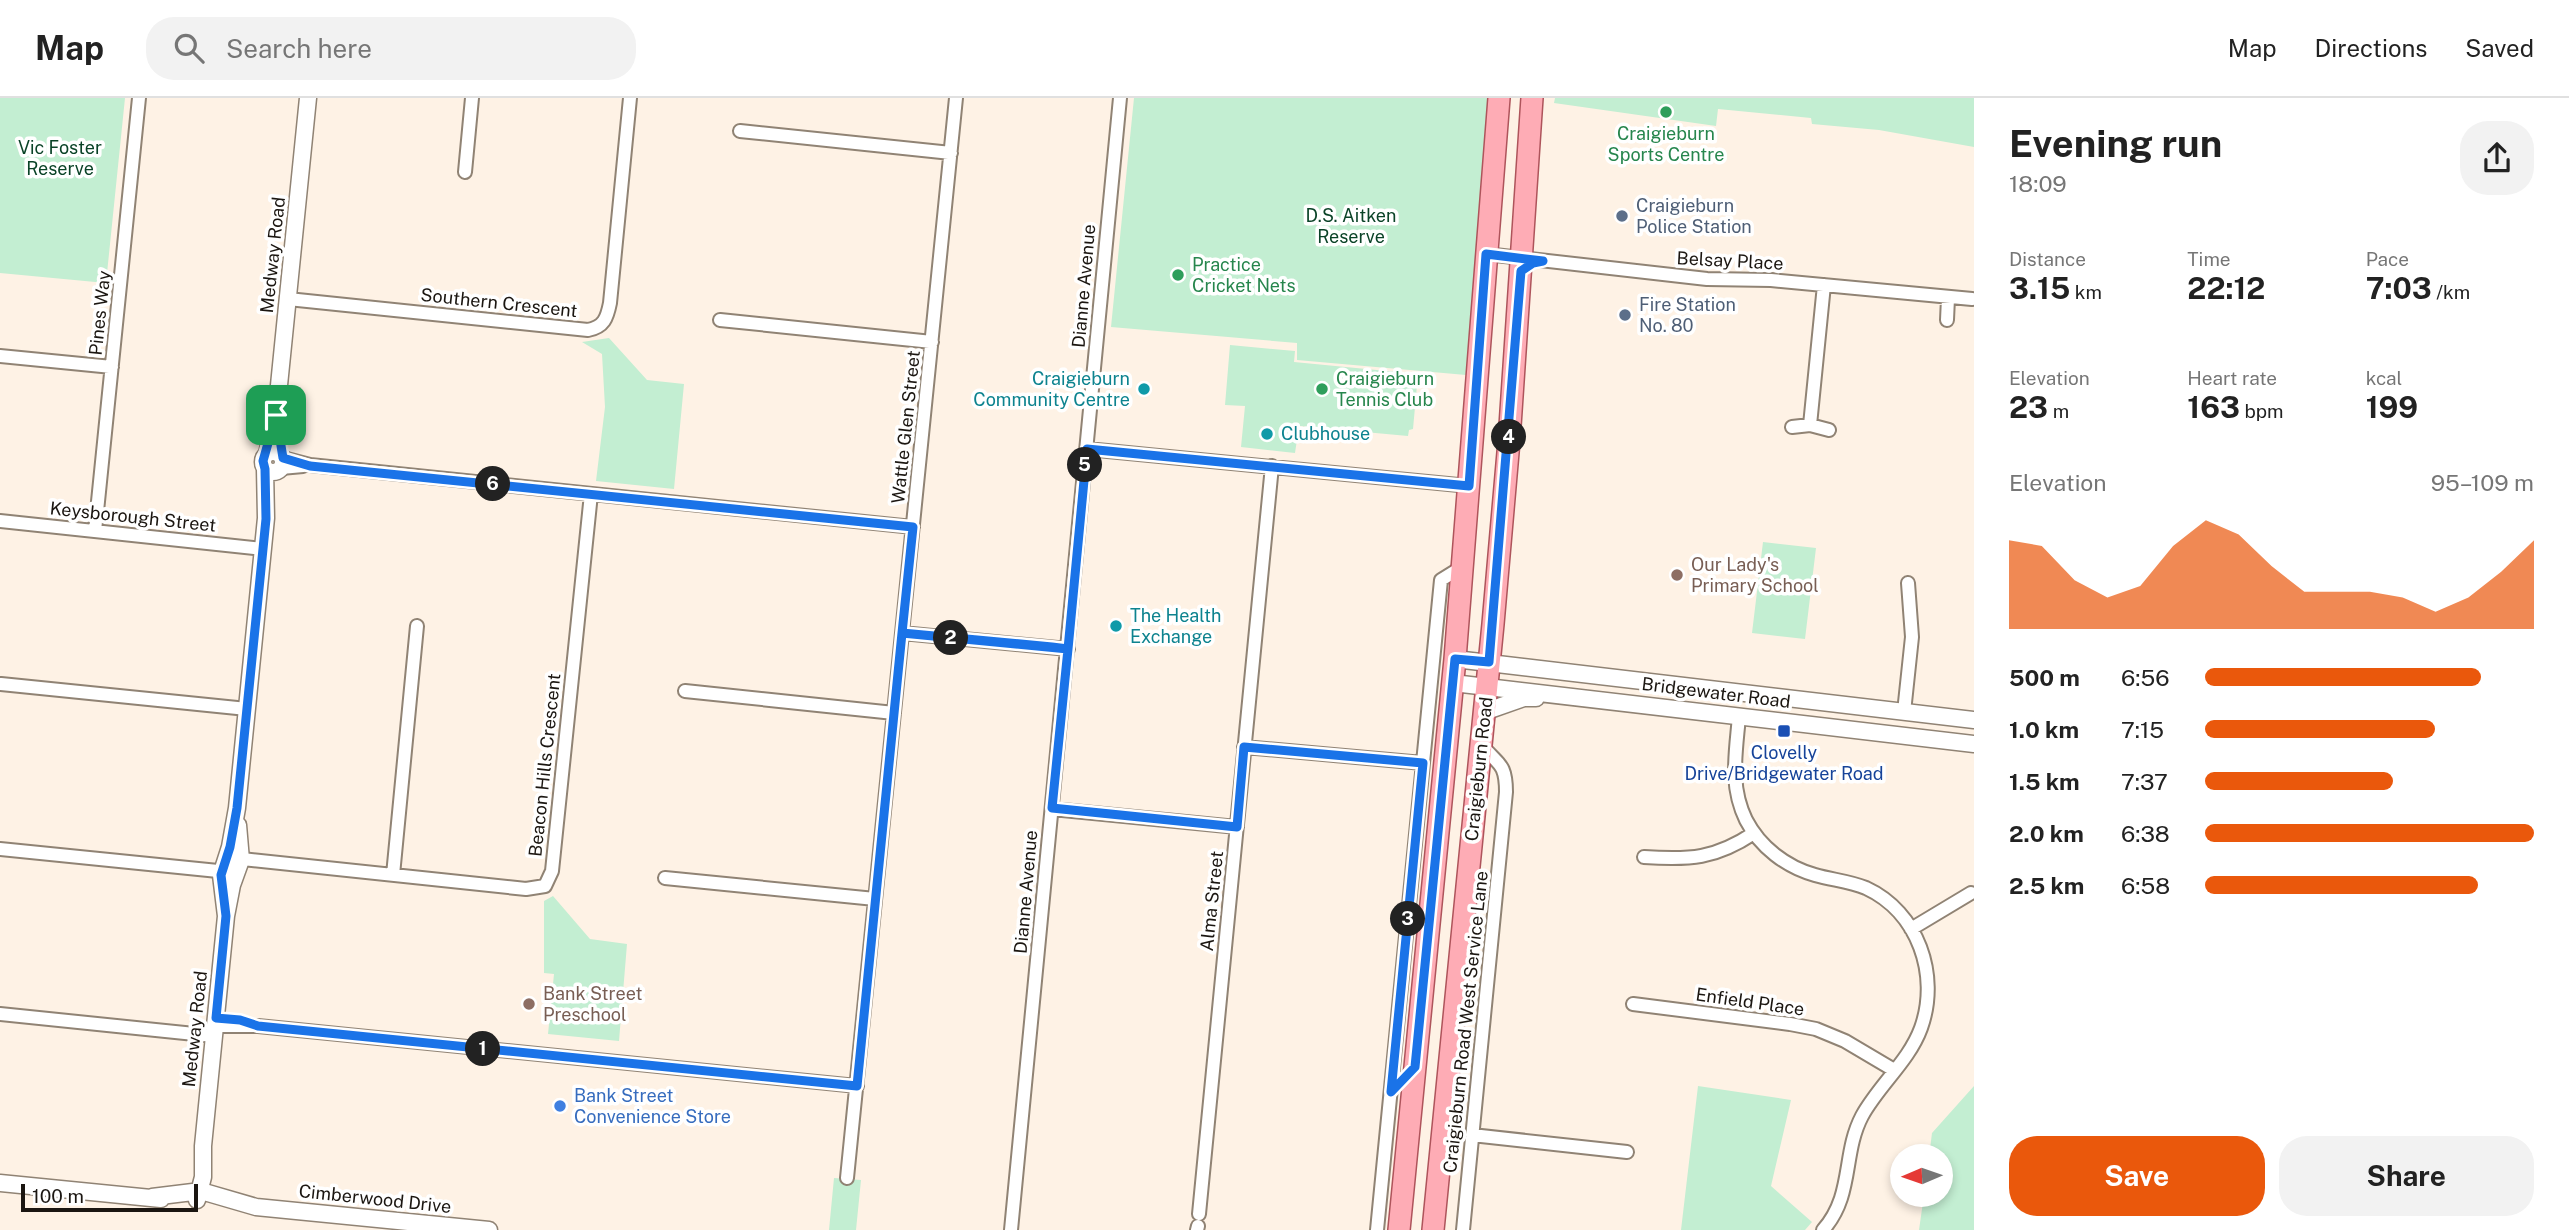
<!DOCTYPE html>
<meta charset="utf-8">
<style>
body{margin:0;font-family:"Public Sans",sans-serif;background:#f2f2f2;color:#222;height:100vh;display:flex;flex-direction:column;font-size:26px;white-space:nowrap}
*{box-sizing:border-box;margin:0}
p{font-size:23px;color:#767676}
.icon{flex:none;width:38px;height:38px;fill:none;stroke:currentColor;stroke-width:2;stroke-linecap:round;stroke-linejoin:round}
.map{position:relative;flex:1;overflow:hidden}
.side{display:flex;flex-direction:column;background:#fff;width:595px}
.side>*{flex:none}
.needle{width:46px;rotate:268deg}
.controls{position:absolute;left:1890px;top:1046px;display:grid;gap:14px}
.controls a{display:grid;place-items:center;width:63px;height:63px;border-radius:50%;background:#fff;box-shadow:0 4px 10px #0003;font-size:35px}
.scale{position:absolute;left:21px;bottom:18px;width:177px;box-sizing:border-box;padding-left:7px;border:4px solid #1b1611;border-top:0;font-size:19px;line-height:24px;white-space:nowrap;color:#1b1611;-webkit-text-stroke:5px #fff;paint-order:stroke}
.pin{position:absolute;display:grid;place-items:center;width:60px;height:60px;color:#fff;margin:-30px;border-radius:14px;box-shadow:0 4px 10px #0006}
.km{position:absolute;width:35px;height:35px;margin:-18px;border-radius:50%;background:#222;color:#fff;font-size:19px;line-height:35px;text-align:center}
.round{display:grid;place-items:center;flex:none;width:74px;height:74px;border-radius:28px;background:#f2f2f2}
.headline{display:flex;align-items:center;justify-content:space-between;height:119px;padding:0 35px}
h1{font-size:38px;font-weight:700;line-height:52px}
.figures{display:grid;grid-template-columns:repeat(3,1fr);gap:10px;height:119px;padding:7px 35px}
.figures div{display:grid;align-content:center}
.figures b{font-size:30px;font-weight:700}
.figures small{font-size:19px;font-weight:400}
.figures p{font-size:19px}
.chart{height:196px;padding:14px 35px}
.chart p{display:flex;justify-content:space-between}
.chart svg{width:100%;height:126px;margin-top:7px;fill:#ea580c;opacity:.7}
.button{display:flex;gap:14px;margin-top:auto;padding:14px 35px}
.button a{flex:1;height:80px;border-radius:28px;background:#ea580c;color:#fff;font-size:28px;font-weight:700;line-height:80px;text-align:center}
.button a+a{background:#f2f2f2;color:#222}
ul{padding:0 35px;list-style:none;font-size:23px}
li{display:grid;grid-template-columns:112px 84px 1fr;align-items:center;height:52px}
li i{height:18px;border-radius:9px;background:#ea580c}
header{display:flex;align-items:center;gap:42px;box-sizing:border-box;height:98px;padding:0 35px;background:#fff;border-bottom:2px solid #e0e0e0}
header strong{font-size:33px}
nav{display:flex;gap:38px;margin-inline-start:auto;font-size:24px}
.search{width:490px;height:63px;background:#f2f2f2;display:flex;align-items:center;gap:18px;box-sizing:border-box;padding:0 24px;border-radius:28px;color:#767676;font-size:26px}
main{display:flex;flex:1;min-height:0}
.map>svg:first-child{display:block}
</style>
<header>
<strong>Map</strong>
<div class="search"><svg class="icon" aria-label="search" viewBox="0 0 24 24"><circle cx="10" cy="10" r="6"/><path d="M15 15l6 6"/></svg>Search here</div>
<nav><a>Map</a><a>Directions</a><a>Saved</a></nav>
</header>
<main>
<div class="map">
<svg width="1974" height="1132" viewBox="0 0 1974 1132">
<rect width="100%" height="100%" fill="#fef2e5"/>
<path fill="#c3eed2" d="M0 0H125L106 185 0 175Z
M1134 0H1492L1466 277 1297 262V245L1111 229Z
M1555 0H1974V49L1879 32 1812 26 1811 20 1718 11 1716 28 1554 5Z
M609 240 647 282 684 286 674 391 596 383 605 309 602 256 582 244Z
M1230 247 1295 253 1294 264 1418 276 1413 331 1409 332 1408 338 1299 328 1295 355 1241 349 1245 308 1225 307Z
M1763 444 1816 450 1805 541 1752 535Z
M553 798 590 841 627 846 619 943 548 936 554 876 544 875V803Z
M1698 988 1791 1002 1771 1088 1812 1124 1805 1132H1681Z
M1974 988V1132H1919L1924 1097H1941V1059H1929L1932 1035Z
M834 1080 861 1082 856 1132H829Z"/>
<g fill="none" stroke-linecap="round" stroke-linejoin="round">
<g stroke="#908374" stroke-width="16">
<path id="minor" d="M740 33 951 55
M465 74 472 0
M1486 156 1707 181 1771 182 1972 201
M288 201 588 232C604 229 607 220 610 205L630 0
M720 222 932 244
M1947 222 1948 200
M0 258 112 269
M1810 327 1824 187
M1792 329 1810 327 1829 332
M1087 351 1469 388
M283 360 310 367 913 429
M281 370 303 368
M0 423 263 451
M95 433 139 0
M902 535 1068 551
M1 586 247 611
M685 593 894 615
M1904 614 1912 539 1908 485
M1739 618C1736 655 1729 687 1746 722 1760 749 1786 769 1815 777 1832 782 1849 783 1866 790 1918 814 1940 877 1921 930 1909 963 1879 987 1862 1018 1842 1056 1854 1097 1823 1132
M1244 649 1423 665
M1052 711 1237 729
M0 751 228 774
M1644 759C1690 762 1715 761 1754 735
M233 760 526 791 545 788 552 773 591 396
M393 777 417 528
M665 780 875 801
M1911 831 1971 795
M1633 906 1790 926 1816 931 1845 943 1894 972
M0 916 214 938
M215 928H258L857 988
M1472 1037 1627 1054
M847 1080 956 0
M1199 1116 1272 368
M1011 1132 1120 0
M1197 1132 1198 1128
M1377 1132 1441 482 1462 469
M1463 1132 1506 694C1506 663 1497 667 1481 646"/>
</g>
<g stroke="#908374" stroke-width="19">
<path id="tertiary" d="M263 364a10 10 0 1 1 20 0a10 10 0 1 1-20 0Z
M267 356 276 317 308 0
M1455 561 1974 622
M1453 585 1974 646
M1484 614 1524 600H1536
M226 818 221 777 230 749 237 710 266 420 265 371
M0 1085 161 1101
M152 1099 201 1093 256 1109 489 1132
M197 1102 203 1079V1048L226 818 232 787 241 762 238 727"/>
</g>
<g stroke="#ae545b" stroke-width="24">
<path id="primary" d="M1399 1132 1455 561 1499 0
M1433 1132 1493 526 1509 343 1532 0"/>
</g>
<use href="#minor" stroke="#fff" stroke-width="12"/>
<use href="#tertiary" stroke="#fff" stroke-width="16"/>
<use href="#primary" stroke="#feacb5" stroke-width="21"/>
</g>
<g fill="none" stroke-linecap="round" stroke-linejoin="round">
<g stroke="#fff" stroke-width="14">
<path id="route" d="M276 317 263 363 265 371 266 421 237 710 230 749 221 777 226 818 216 920 240 922 258 928 857 988 902 535 1052 549 1068 551 1052 710 1237 729 1244 649 1423 665 1391 994 1415 969 1455 561 1489 564 1521 173 1533 165 1543 163 1486 156 1469 388 1087 351 1068 551 902 535 913 429 310 368 283 360 276 317"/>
</g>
<use href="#route" stroke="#1a73e8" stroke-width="9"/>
</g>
<g fill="#2e9e5b" stroke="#fff" stroke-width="2.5">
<circle cx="1666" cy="14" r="7"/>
<circle cx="1178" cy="177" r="7"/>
<circle cx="1322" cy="291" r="7"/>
</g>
<g fill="#5c6f8a" stroke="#fff" stroke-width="2.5">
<circle cx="1622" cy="118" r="7"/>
<circle cx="1625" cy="217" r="7"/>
</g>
<g fill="#0f9aa8" stroke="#fff" stroke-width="2.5">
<circle cx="1144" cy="291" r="7"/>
<circle cx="1267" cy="336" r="7"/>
<circle cx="1116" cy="528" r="7"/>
</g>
<g fill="#8d6e63" stroke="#fff" stroke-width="2.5">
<circle cx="1677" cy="477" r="7"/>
<circle cx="529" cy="906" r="7"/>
</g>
<rect fill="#1a4fb4" stroke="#fff" stroke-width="2.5" x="1777" y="626" width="14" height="14" rx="3.5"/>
<circle fill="#3f7fe0" stroke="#fff" stroke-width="2.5" cx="560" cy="1008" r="7"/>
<g text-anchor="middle" stroke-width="7" stroke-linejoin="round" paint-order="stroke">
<g font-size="18" fill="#27864d" stroke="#fff" text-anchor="start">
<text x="1666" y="42" text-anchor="middle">Craigieburn<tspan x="1666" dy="21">Sports Centre</tspan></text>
<text x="1192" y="173">Practice<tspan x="1192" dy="21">Cricket Nets</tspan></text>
<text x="1336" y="287">Craigieburn<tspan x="1336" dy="21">Tennis Club</tspan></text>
</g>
<g font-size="18" fill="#0a4327" stroke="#fff">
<text x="60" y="56">Vic Foster<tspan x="60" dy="21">Reserve</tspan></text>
<text x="1351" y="124">D.S. Aitken<tspan x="1351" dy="21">Reserve</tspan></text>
</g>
<g font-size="18" fill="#4e5e75" stroke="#fff" text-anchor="start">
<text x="1636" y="114">Craigieburn<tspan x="1636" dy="21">Police Station</tspan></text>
<text x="1639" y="213">Fire Station<tspan x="1639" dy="21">No. 80</tspan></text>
</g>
<g font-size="18" fill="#1b1611" stroke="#fff">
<text transform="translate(273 157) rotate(-84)" y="6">Medway Road</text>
<text transform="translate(1730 163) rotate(3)" y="6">Belsay Place</text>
<text transform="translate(1084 188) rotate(-85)" y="6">Dianne Avenue</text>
<text transform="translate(499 205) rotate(6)" y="6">Southern Crescent</text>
<text transform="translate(100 215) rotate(-84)" y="6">Pines Way</text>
<text transform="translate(906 329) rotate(-84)" y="6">Wattle Glen Street</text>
<text transform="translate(133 419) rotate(6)" y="6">Keysborough Street</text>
<text transform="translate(1716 595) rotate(7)" y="6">Bridgewater Road</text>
<text transform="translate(545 667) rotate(-84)" y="6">Beacon Hills Crescent</text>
<text transform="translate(1479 671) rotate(-84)" y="6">Craigieburn Road</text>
<text transform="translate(1026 794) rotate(-85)" y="6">Dianne Avenue</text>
<text transform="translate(1212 803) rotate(-84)" y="6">Alma Street</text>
<text transform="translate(1750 904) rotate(8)" y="6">Enfield Place</text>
<text transform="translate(1466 924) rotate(-84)" y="6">Craigieburn Road West Service Lane</text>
<text transform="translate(195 931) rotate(-84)" y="6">Medway Road</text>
<text transform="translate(375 1101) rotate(6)" y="6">Cimberwood Drive</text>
</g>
<g font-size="18" fill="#0d838f" stroke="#fff" text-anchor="start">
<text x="1130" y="287" text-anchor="end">Craigieburn<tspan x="1130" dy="21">Community Centre</tspan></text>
<text x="1281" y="342">Clubhouse</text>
<text x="1130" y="524">The Health<tspan x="1130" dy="21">Exchange</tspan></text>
</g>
<g font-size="18" fill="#785e54" stroke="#fff" text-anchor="start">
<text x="1691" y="473">Our Lady's<tspan x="1691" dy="21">Primary School</tspan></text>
<text x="543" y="902">Bank Street<tspan x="543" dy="21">Preschool</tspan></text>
</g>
<g font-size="18" fill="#164399" stroke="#fff">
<text x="1784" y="661">Clovelly<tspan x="1784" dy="21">Drive/Bridgewater Road</tspan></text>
</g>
<g font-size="18" fill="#366cbe" stroke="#fff" text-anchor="start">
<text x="574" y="1004">Bank Street<tspan x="574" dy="21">Convenience Store</tspan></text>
</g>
</g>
</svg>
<div class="controls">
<a><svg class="needle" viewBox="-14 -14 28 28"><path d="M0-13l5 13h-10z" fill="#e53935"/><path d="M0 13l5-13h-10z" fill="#767676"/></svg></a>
</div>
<div class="scale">100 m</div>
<div class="pin" style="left:276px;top:317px;background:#1e9e55"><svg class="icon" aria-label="arrive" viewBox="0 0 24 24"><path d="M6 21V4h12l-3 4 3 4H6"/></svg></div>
<b class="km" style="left:483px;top:951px">1</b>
<b class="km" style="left:951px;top:540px">2</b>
<b class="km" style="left:1408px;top:821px">3</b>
<b class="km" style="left:1509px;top:339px">4</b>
<b class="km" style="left:1085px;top:367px">5</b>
<b class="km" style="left:493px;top:386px">6</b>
</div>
<section class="side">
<div class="headline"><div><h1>Evening run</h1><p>18:09</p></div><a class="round"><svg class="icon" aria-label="share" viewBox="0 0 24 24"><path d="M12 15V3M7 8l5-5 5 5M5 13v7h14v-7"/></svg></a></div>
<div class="figures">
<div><p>Distance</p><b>3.15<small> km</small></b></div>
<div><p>Time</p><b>22:12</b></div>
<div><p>Pace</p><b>7:03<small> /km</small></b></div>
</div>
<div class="figures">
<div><p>Elevation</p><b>23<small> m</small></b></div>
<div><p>Heart rate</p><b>163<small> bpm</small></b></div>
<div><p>kcal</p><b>199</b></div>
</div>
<div class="chart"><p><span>Elevation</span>95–109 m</p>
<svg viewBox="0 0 160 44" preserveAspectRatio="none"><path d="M0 44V13L10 15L20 27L30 33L40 29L50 15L60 6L70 11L80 22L90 31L100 31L110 31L120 33L130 38L140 33L150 24L160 13V44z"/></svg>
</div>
<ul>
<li><b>500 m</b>6:56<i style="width:84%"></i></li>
<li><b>1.0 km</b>7:15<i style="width:70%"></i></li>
<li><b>1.5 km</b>7:37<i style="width:57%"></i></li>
<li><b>2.0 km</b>6:38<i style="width:100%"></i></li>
<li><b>2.5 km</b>6:58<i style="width:83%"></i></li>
</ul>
<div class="button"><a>Save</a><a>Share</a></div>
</section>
</main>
